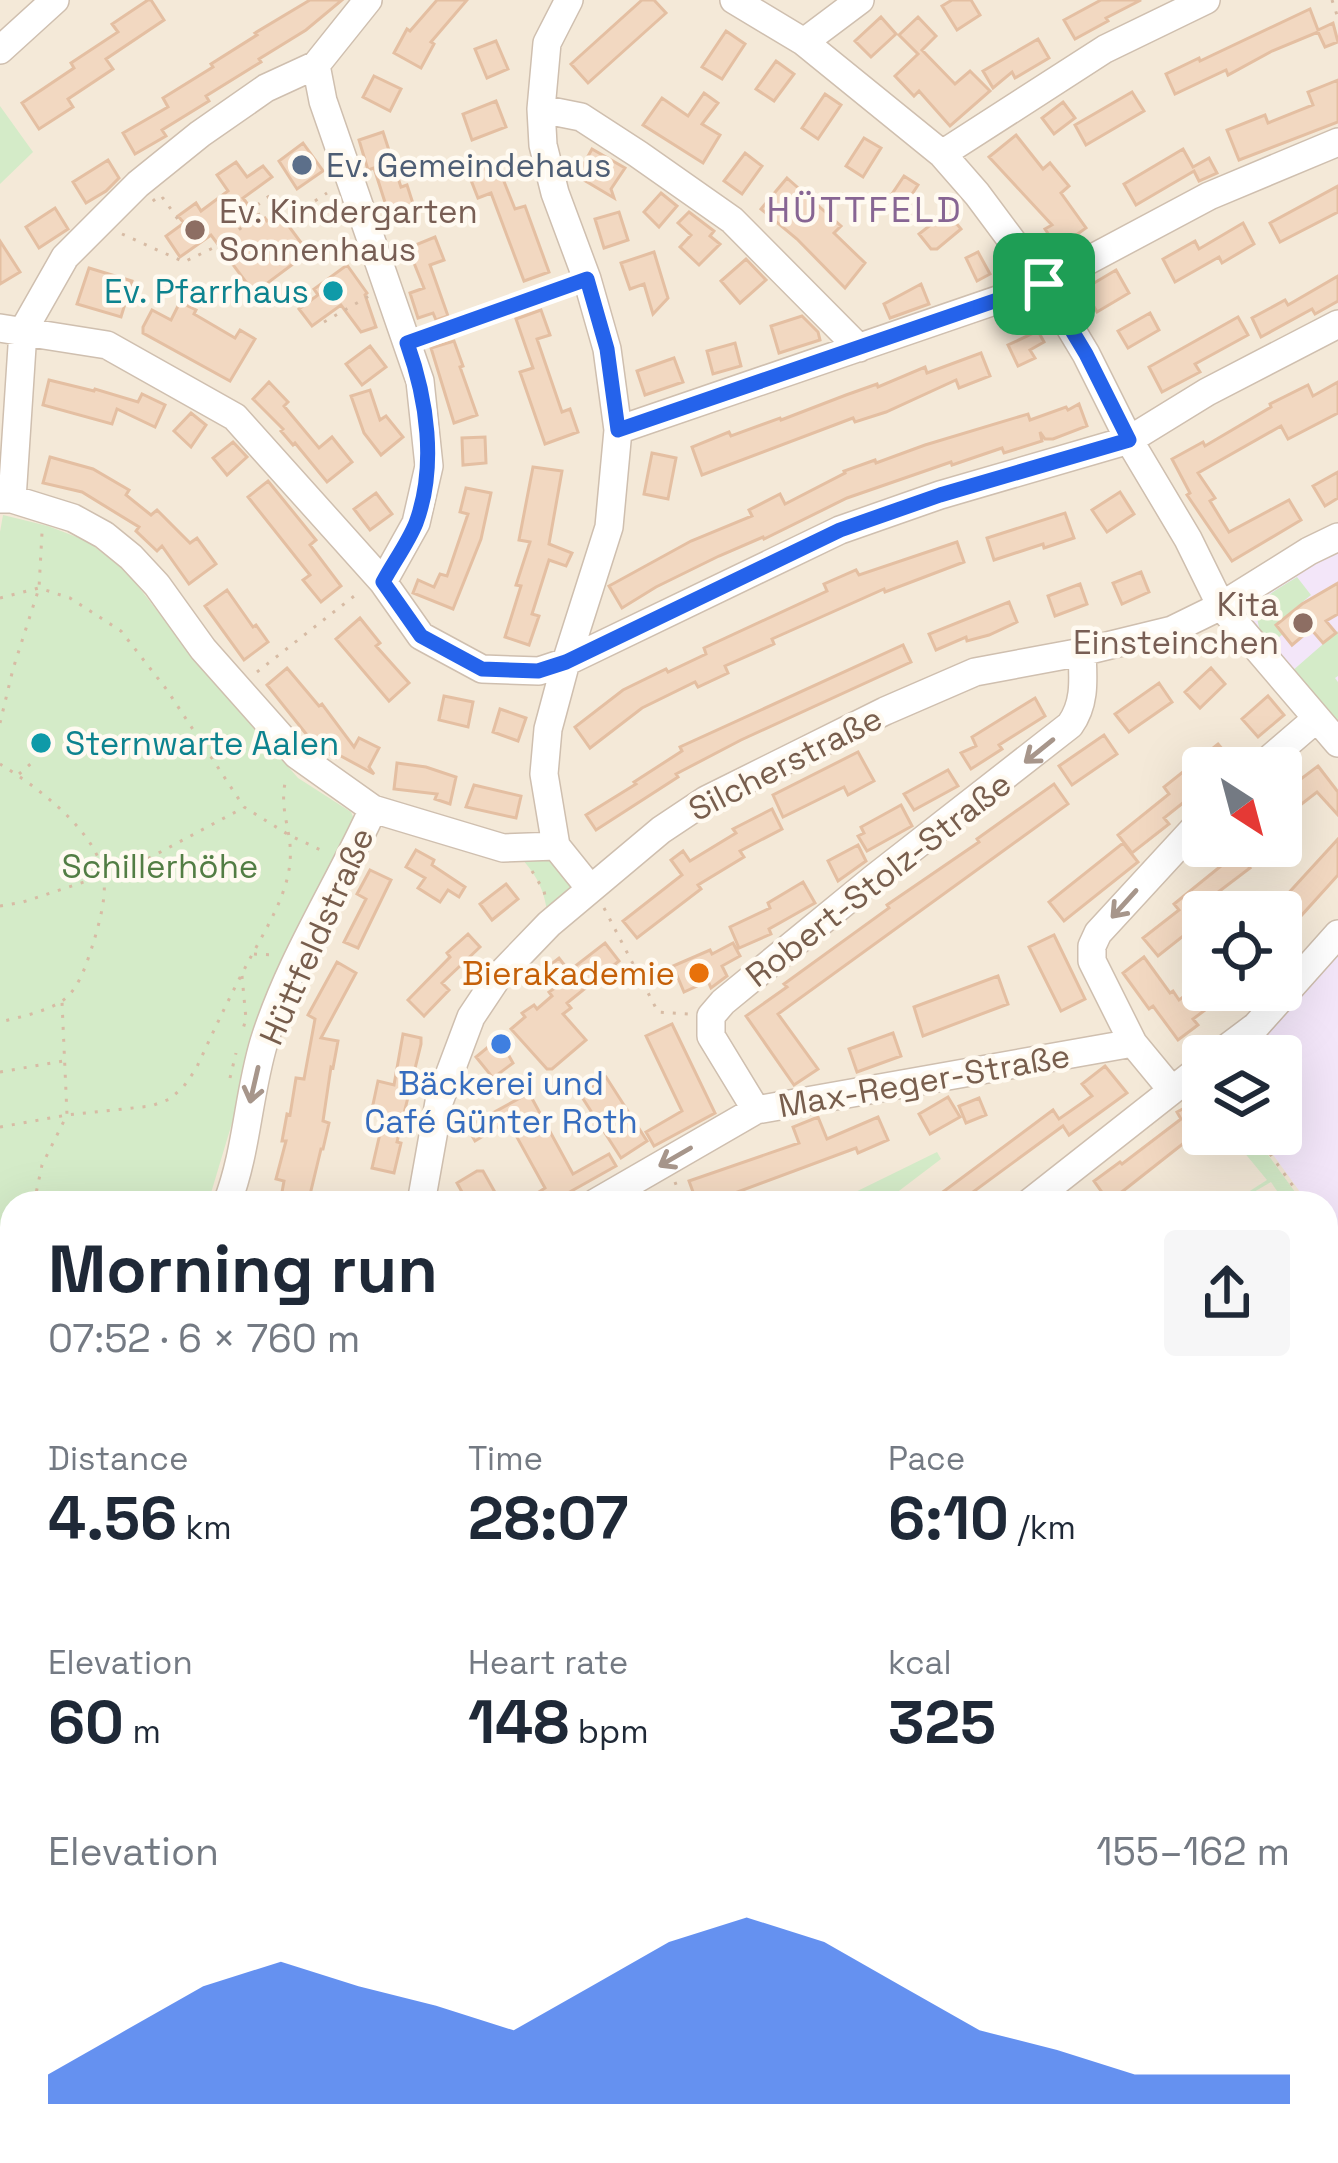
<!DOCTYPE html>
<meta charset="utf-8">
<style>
body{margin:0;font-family:"Space Grotesk",sans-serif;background:#f6f6f7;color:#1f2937;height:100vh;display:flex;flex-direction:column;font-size:45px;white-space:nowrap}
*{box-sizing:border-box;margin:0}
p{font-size:39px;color:#747a83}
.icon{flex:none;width:66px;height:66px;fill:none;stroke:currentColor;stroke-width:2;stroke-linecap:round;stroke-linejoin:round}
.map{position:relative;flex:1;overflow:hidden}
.side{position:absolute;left:0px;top:1191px;width:1338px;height:972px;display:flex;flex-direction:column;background:#fff;border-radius:36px 36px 0 0;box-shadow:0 12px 48px #0002}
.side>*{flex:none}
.needle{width:78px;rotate:144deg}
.buttons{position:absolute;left:1182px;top:747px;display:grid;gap:24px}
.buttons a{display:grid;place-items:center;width:120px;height:120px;border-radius:12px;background:#fff;box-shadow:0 12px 48px #0002;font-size:60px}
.pin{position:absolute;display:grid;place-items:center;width:102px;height:102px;color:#fff;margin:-51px;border-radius:24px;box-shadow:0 6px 18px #0006}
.round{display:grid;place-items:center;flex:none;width:126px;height:126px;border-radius:12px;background:#f6f6f7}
.overview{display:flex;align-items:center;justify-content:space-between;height:204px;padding:0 48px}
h1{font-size:66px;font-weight:800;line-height:90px}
.figures{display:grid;grid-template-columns:repeat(3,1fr);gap:18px;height:204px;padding:12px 48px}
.figures div{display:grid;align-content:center}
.figures b{font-size:60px;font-weight:800}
.figures small{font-size:33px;font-weight:400}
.figures p{font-size:33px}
.chart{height:336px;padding:24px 48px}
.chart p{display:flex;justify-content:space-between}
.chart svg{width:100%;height:216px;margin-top:12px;fill:#2563eb;opacity:.7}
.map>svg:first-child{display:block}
</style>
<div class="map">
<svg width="1338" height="2163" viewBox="0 0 1338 2163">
<rect width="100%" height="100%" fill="#fcf6ea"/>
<path fill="#f4e9d8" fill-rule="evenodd" d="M0 0H1338V1357L1326 1363V1203H12V2083L0 2090ZM1203 768H1281V846H1203ZM1203 912H1281V990H1203ZM1203 1056H1281V1134H1203Z
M0 2105 12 2126V2151H27L36 2163H0Z"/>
<path fill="#f3e6f9" d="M1338 541V735L1227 608Z
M1338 940V1235L1326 1223V1203H1308L1258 1134H1281V1056H1221Z
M42 2151H455L451 2163H50Z"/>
<path fill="#d4ebc8" d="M0 106 33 152 0 184Z
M3 515 48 526 87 541 127 572 201 667 298 778 351 812 356 824 258 1036 208 1203H12V1324L7 1323 0 1342V532Z
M1297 577 1311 595 1276 624 1283 634 1268 646C1244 605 1263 598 1297 577Z
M1338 631V676L1335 678 1338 682V721L1336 723 1291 672Z
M555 851 584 886 549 924C545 894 542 883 523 860Z
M1229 1134H1253L1303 1203H1285L1271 1182 1235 1203H1231L1267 1180Z
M937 1152 941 1159 883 1203H833Z
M1338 1376V1967L1326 1940V1382Z
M1326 2077 1338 2096V2163H944L937 2151H1326Z
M170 2151H303L311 2162 328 2151H337L344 2163H124Z
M455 2151H835L818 2163H451Z"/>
<path fill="#f2d8c1" stroke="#e4bfa2" stroke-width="3" d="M148 0H151L164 20 106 59 113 69 68 99 73 107 39 129 22 103 74 68 71 63 118 32 112 24Z
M310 0H342L306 30 259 59 261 62 206 96 209 101 162 130 166 136 135 154 123 133 168 107 163 98 213 67 211 64 257 35 255 33Z
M437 0H467L431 42 434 44 421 68 394 53 407 29 410 31Z
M642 0H654L666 13 588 83 571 64Z
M952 0H971L980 15 957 30 942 6Z
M1101 0H1141L1106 18 1108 21 1075 39 1064 20Z
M1310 9 1318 30 1333 23 1338 42 1325 47 1318 32 1272 51 1228 75 1226 70 1175 94 1166 74 1199 58 1200 61Z
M881 17 896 34 871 57 855 41Z
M918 17 936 36 922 50 955 84 970 71 990 91 950 126 919 91 914 96 895 76 918 54 899 35Z
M726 31 745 44 722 79 702 67Z
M1038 39 1049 58 1015 78 1012 72 993 88 983 71Z
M496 41 508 69 487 78 475 49Z
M776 61 794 74 774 101 756 89Z
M374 76 401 89 390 111 363 97Z
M1338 80V122L1239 160 1227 130 1265 115 1268 123 1313 105 1308 92Z
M1132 92 1144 111 1086 145 1075 125Z
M704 93 718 103 702 124 720 135 703 163 643 125 662 98 688 116Z
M825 94 841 105 818 139 802 128Z
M496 101 506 127 472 140 463 114Z
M1063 102 1075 118 1054 134 1042 118Z
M383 132 401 187 407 185 416 213 391 221 374 168 368 170 359 140Z
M1016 135 1043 169 1050 163 1069 186 1061 193 1086 228 1058 248 1045 229 1052 225 989 157Z
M864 138 881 148 863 177 846 166Z
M303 143 323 171 297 189 279 161Z
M592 149 625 168 611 189 614 198 577 176Z
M1183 149 1193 167 1209 158 1217 173 1199 181 1194 171 1136 205 1124 184Z
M745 153 762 166 742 194 724 181Z
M108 160 119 178 106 191 86 203 73 182Z
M236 162 247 177 263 166 272 177 243 198 260 221 265 218 267 221 279 213 305 248 293 257 297 261 254 293 211 235 180 257 166 236 184 223 178 216 196 203 201 211 228 191 217 175Z
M497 164 515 209 525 206 549 272 524 281 491 193 478 198 469 175Z
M904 176 918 185 901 211 890 197Z
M787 178 841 226 834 233 865 263 845 288 797 239 761 209Z
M1338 186V212L1280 242 1270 223Z
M661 193 677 206 659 227 644 212Z
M55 208 68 229 39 248 26 227Z
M619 212 628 240 604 248 595 219Z
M689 212 714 231 710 236 720 244 699 265 680 247 691 235 678 223Z
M947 212 961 229 937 249H931L919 234Z
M1243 223 1254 244 1222 263 1219 257 1175 282 1163 259 1195 241 1199 249Z
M435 237 444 260 430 265 448 316 436 320 433 313 418 318 410 293 424 288 408 248Z
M0 241 20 272 0 284Z
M654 252 668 298 653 314 644 284 630 289 621 263Z
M978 252 990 274 977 281 966 258Z
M746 259 766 280 740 303 721 281Z
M347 265 367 293 365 295 376 327 361 332 341 305 312 326 299 309 318 295 314 289Z
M89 268 132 281 121 317 77 304Z
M1116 270 1129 293 1097 312 1084 289Z
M1338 276V301L1315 314 1312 309 1261 337 1252 318 1285 300 1288 305Z
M921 284 929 304 890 318 884 304Z
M180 302 196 310 194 314 235 338 240 330 255 339 230 381 143 333V327L152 310 171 320Z
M541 310 550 335 537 339 562 412 570 409 578 432 545 444 520 372 533 368 516 319Z
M1150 313 1159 330 1128 348 1118 331Z
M802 316 818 332 820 340 779 353 771 326Z
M1238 317 1248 335 1195 364 1200 372 1162 392 1149 367Z
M1038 331 1044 342 1030 350 1035 358 1018 366 1008 345Z
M454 341 463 366 460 367 477 415 454 423 431 348Z
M735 343 741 366 713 374 707 351Z
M370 346 386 367 362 385 346 364Z
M981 353 990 376 959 388 956 380 886 412 855 422 853 418 702 475 692 447 729 432 731 436 780 418 781 420 846 395 877 384 878 387 925 367 927 373Z
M674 358 683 382 645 395 637 371Z
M49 380 94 391 95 389 138 402 142 394 165 405 155 427 117 409 112 424 43 405Z
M269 382 288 402 284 406 319 448 332 437 352 462 327 482 295 443 293 445 281 431 283 429 253 399Z
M1338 382V413L1288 439 1281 426 1198 473 1215 498 1210 501 1229 532 1289 500 1301 520 1232 561 1187 495 1190 493 1172 459 1203 442 1205 446 1271 407 1270 404 1308 385 1313 396Z
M370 390 380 420 386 416 403 437 381 455 364 433 351 396Z
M1079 404 1087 426 1053 439H1045L1040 432 1042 441 1004 453 1002 448 952 465 951 462 847 498 764 539 763 537 719 556 656 587 622 608 609 586 691 541 752 516 749 510 780 494 785 504 845 473 844 471 875 460 876 463 925 445 1028 414 1030 420 1066 407 1068 410Z
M191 413 206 425 191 447 174 431Z
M485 437 486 463 463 465 462 438Z
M233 442 247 457 227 475 213 458Z
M652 453 676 458 668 499 644 494Z
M50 457 93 469 129 490 126 495 151 515 157 510 190 543 197 538 216 564 189 584 162 546 157 551 136 531 139 527 82 492 43 483Z
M533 467 562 471 549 544 572 553 566 566 549 560 532 614 539 616 529 645 505 637 521 586 516 585 530 542 519 540Z
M1338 472V498L1325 506 1313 486Z
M268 481 316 540 310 545 341 586 321 602 303 580 310 575 248 497Z
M466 488 491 493 481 539 453 609 413 593 418 580 434 587 440 574 447 576 468 514 460 512Z
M1120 492 1134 514 1107 532 1092 510Z
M376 493 392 514 370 530 354 509Z
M1065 513 1074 538 1044 548 1043 544 994 560 987 538Z
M957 542 964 562 885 592 884 589 772 639 774 644 725 666 728 673 698 687 695 682 642 708 590 748 575 727 623 690 666 669 668 672 706 654 704 648 827 591 824 584 856 570 859 575Z
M1141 572 1149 592 1122 604 1113 583Z
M1338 583V614L1326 621 1336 633 1323 643 1311 629 1292 645 1276 625 1302 604Z
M1080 584 1087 604 1055 616 1048 596Z
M227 590 253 627 256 625 268 642 244 660 205 606Z
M1009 602 1017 622 989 635 967 641 966 637 936 650 929 634Z
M360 618 380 643 376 646 409 683 389 701 336 639Z
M903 645 911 662 741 740 676 774 678 777 596 830 586 815 636 784 634 782 682 751 680 747Z
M287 668 319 706 322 704 354 747 359 738 379 748 369 767 374 774 339 755 336 758 315 745 267 685Z
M1211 668 1225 684 1200 708 1185 692Z
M1159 683 1172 702 1129 732 1115 714Z
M444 696 473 702 468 727 439 720Z
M1268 696 1284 715 1258 737 1242 719Z
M1035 698 1045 716 999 745 1002 749 971 769 961 753 976 746 972 737Z
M500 709 526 718 518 741 493 732Z
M1104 735 1117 754 1072 785 1059 766Z
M1218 744 1238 768H1203V787L1164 818 1169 824 1132 853 1118 835 1169 794 1164 787Z
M858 752 874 781 848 795 844 787 783 817 773 795Z
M397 763 426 767 456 777 450 804 435 799 437 794 394 789Z
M1318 766 1338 792V815L1317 792 1281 820V794Z
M948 770 958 786 914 810 904 794Z
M1054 784 1068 804 778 1014 818 1069 794 1085 746 1016 787 987 784 984 889 908 887 905 979 842 977 839Z
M474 785 521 796 516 818 466 807Z
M901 805 912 826 867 851 858 836 864 833 861 827Z
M772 809 782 829 740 851 744 857 698 885 701 889 637 938 623 921 682 875 671 860 683 851 690 861 736 833 733 829Z
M1338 839V875L1281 938V906L1287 900 1284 898Z
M1123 843 1138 862 1064 921 1049 902Z
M858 845 866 861 838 881 828 861Z
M1235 849 1250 868 1213 896 1218 902 1203 912 1184 929 1187 933 1158 956 1143 938 1179 910 1174 904 1221 866 1218 862Z
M416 850 434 860 432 865 465 887 459 897 448 890 440 902 418 888 425 878 406 867Z
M370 870 391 880 358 948 344 942 366 899 357 894Z
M803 882 815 903 769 929 771 934 739 948 730 927 770 908 768 903Z
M506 884 518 899 492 920 480 904Z
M468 934 480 947 442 983 449 990 424 1016 408 1000 450 957 447 953Z
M1054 935 1085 999 1061 1011 1029 947Z
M605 943 619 961 567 1003 571 1008 563 1014 586 1040 552 1069H547L511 1029 525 1017 522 1013 534 1005 537 1009 552 996 549 992 558 986 545 969 559 958 569 971Z
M733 943 740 956 722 966 727 976 711 988 708 981 684 992 673 966 710 950 712 954Z
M1144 957 1170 993 1173 991 1179 1000 1203 983V990H1232L1193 1019 1198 1025 1178 1040 1153 1006 1149 1009 1123 973Z
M337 962 356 973 321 1038 338 1041 333 1068 331 1067 323 1121 329 1123 323 1149H321L308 1203H280L284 1181 276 1179 286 1141H282L287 1114 290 1115 296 1078 304 1079 315 1019 308 1015Z
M998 976 1008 1004 923 1036 914 1007Z
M672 1024 715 1113 654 1146 646 1132 682 1111 646 1036Z
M893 1033 901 1056 857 1072 849 1049Z
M403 1034 421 1038V1044L397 1142 401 1143 394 1173 372 1168 385 1112 372 1109 378 1081 394 1085Z
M499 1038 513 1063 493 1078 476 1057Z
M1105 1066 1127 1093 1069 1135 1063 1126 958 1203H928L1053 1110 1059 1119 1092 1096 1082 1084Z
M606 1077 647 1141 621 1158 580 1094Z
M529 1093 573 1174 609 1154 616 1166 550 1203H522L545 1188 508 1121 475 1141 467 1127Z
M948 1097 960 1117 930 1134 919 1114Z
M979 1098 986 1115 966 1123 959 1106Z
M1203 1098V1128L1109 1202 1094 1181 1120 1162 1122 1164 1181 1119 1177 1112Z
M818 1117 827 1139 878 1117 888 1140 858 1153 856 1148 708 1203H697L689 1181 799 1143 793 1127Z
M477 1171H483L501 1203H468L457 1183Z"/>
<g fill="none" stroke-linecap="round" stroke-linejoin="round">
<g stroke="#cfbfaf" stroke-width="30">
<path id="minor" d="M734 0 804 42 942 154 977 194 1044 284 1086 354 1129 440 1188 539 1221 606 1338 743
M804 42 860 0
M0 50 55 0
M316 65 323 101 420 381 429 466 416 523 383 582
M541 109 581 117 638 154 732 220 859 348
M942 154 1105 49 1206 0
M0 328 107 345 235 417 383 582 421 636 482 669 539 671 566 662 840 530 940 495 1129 440 1207 392 1338 324
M618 430 1044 284 1209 196 1338 142
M0 499H12L73 518 104 535 131 557 157 585 203 649 297 755 373 809 503 848 556 846 589 887
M12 499 23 331 65 257 138 184 200 134 266 88 316 65 368 0
M1259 768 1316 719
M556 846 544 774 548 729 566 662 609 527 618 430 607 349 587 279 555 193 543 145 541 109 547 43 569 0
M1216 1056 1256 1026 1338 934
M1171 1089 1133 1043 1092 961V946L1098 933 1203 819
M756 1110 711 1036V1016L723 1002 873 879 1070 725C1086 703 1083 678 1082 652
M227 1203C247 1152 248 1095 264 1042 289 961 338 886 373 809
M421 1203 439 1102 471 1017 497 978 549 924 661 830 706 800 885 711 975 672 1082 652 1172 630 1221 606 1309 551 1338 537
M595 1203 756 1110 1133 1043
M1029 1203 1203 1066
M0 1462 12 1449
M0 1766 12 1779
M1326 1954 1338 1982
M34 2151 42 2163"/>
</g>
<g stroke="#dcd5d1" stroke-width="36">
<path id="major" d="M1326 1377 1338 1370
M0 2099 12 2093"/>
</g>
<path stroke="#d7bba4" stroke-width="3" stroke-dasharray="3 9" stroke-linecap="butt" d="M1332 0 1338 18
M153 199 156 203 163 198 182 225
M285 221 327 193
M122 234 184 262 215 247 259 215 256 206 272 194 289 218
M324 322 369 296
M431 335 563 288
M0 598 39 588 70 598 121 631 167 690 244 807 289 835 325 852
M257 672 358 593
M0 723 13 669 39 588 42 533
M0 764C36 786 100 833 104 879 106 900 99 924 93 944 87 962 79 990 62 1001 45 1012 20 1017 0 1022
M19 774 35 760
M532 871 544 891 546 900
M0 906 23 902 136 865 243 808
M604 908 658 1012 688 1014
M254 954 274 955
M242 976 246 1019 242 1032
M0 1072 63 1061
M230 1078 236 1053
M0 1127 67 1115 151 1106 170 1099 184 1086 196 1069C212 1034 228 1000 246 966 262 935 287 898 290 862 293 830 278 812 286 778
M1256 1134 1305 1203
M1269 1150 1291 1135
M675 1182 683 1203
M34 1203 42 1165 67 1115 62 1002
M1326 1226 1338 1238
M0 1283 12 1260
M2 1285 12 1286
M0 1328 5 1330
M1326 1451 1338 1446
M1326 1663 1338 1659
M1326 1757 1338 1752
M1326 2053 1338 2046
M1326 2072 1338 2091
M1326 2098 1332 2094 1338 2104
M361 2151 363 2163
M406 2151 421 2163
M459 2151 461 2163
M986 2151 994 2163
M105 2163 124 2151
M558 2163 574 2151
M716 2163 739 2151
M1160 2163 1178 2151
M1226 2163 1245 2151"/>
<use href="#minor" stroke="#fff" stroke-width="27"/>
<use href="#major" stroke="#fadfa4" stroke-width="33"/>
</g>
<defs><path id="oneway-shaft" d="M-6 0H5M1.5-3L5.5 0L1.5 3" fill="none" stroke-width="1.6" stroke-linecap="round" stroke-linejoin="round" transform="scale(3)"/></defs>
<g stroke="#a7968b">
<use href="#oneway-shaft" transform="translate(1039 751) rotate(141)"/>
<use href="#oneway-shaft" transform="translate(1124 904) rotate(132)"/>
<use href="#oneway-shaft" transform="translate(254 1085) rotate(103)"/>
<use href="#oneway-shaft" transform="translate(675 1157) rotate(150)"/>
</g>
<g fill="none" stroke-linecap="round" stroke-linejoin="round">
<g stroke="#fff" stroke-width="24">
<path id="route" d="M587 279 607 349 618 430 1044 284 1086 354 1129 440 940 495 840 530 566 662 538 671 482 669 421 636 383 582C393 563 408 543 416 523 437 466 427 399 407 343Z"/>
</g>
<use href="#route" stroke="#2563eb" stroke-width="15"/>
</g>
<circle fill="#5c6f8a" stroke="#fffaf1" stroke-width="4.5" cx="302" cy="165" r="12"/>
<g fill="#8d6e63" stroke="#fffaf1" stroke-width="4.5">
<circle cx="195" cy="230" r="12"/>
<circle cx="1303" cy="623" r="12"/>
</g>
<g fill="#0f9aa8" stroke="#fffaf1" stroke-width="4.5">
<circle cx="333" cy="291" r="12"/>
<circle cx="41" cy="743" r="12"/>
</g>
<circle fill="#e8710a" stroke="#fffaf1" stroke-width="4.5" cx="699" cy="973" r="12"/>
<circle fill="#3f7fe0" stroke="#fffaf1" stroke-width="4.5" cx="501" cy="1044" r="12"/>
<g text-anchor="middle" stroke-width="9" stroke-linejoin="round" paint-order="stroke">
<g font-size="33" fill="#4e5e75" stroke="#fffaf1" text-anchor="start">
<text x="326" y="177">Ev. Gemeindehaus</text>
</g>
<g font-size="33" fill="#785e54" stroke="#fffaf1" text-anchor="start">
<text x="219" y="223">Ev. Kindergarten<tspan x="219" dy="38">Sonnenhaus</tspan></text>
<text x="1279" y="616" text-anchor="end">Kita<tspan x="1279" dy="38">Einsteinchen</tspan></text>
</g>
<g font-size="33" fill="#0d838f" stroke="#fffaf1" text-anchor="end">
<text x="309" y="303">Ev. Pfarrhaus</text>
<text x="65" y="755" text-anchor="start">Sternwarte Aalen</text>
</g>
<g font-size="33" fill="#785e4d" stroke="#fffaf1">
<text transform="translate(785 763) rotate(-27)" y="12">Silcherstraße</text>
<text transform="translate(878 879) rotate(-38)" y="12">Robert-Stolz-Straße</text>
<text transform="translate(316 936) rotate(-66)" y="12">Hüttfeldstraße</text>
<text transform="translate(924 1080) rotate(-10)" y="12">Max-Reger-Straße</text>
</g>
<g font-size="33" fill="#527d44" stroke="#fffaf1">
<text x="160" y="878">Schillerhöhe</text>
</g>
<g font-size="33" fill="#c56008" stroke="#fffaf1" text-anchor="end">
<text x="675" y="985">Bierakademie</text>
</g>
<g font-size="33" fill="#366cbe" stroke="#fffaf1">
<text x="501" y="1095">Bäckerei und<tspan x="501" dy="38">Café Günter Roth</tspan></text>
</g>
<g font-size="36" letter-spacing="3" fill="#876593" stroke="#fffaf1">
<text x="865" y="222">HÜTTFELD</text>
</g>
</g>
</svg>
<div class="buttons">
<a><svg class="needle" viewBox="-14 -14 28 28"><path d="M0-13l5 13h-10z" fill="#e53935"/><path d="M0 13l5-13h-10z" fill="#747a83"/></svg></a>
<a><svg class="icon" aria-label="locate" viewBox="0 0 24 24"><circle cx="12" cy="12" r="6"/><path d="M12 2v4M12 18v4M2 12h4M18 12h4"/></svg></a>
<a><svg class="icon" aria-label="layers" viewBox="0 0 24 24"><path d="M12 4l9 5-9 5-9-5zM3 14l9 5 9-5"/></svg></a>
</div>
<div class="pin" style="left:1044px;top:284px;background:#1e9e55"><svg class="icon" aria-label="arrive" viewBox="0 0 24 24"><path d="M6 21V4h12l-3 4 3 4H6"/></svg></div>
<section class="side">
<div class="overview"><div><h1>Morning run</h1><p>07:52 · 6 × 760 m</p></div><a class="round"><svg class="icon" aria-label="share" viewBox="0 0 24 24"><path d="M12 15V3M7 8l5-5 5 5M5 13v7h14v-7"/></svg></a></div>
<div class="figures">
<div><p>Distance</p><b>4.56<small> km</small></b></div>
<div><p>Time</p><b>28:07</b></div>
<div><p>Pace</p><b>6:10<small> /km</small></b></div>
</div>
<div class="figures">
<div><p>Elevation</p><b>60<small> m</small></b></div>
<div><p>Heart rate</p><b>148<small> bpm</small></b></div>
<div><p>kcal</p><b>325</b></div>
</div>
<div class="chart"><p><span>Elevation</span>155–162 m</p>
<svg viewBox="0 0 160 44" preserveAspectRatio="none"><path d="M0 44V38L10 29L20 20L30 15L40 20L50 24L60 29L70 20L80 11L90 6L100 11L110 20L120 29L130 33L140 38L150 38L160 38V44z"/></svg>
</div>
</section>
</div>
